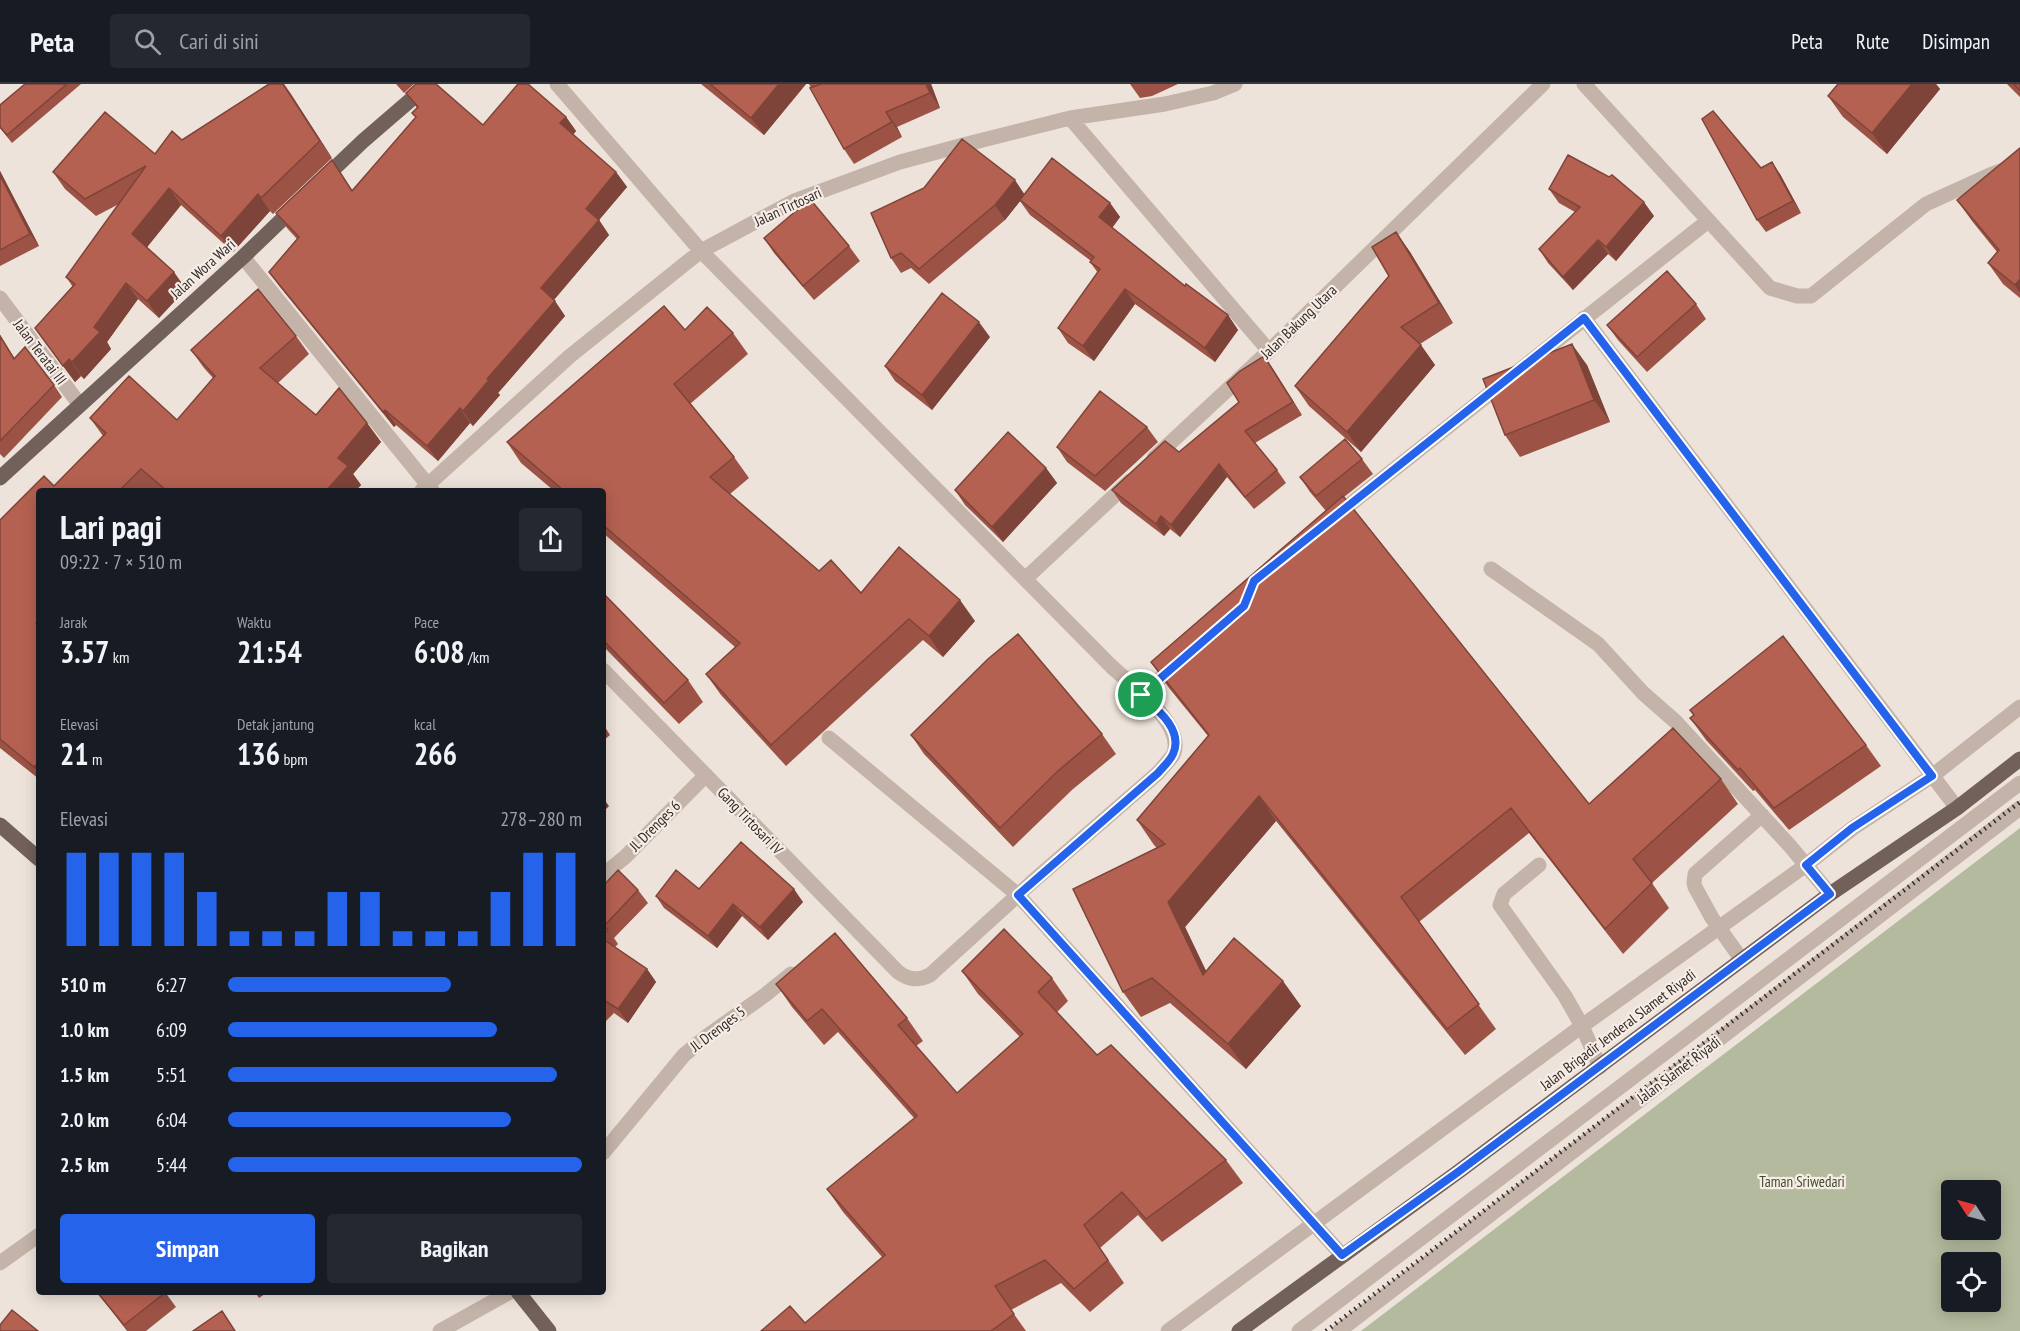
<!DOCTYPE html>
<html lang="id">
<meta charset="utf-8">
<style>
body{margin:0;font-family:"PT Sans Narrow",sans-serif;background:#242831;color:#f1f3f6;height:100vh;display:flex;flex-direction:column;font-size:22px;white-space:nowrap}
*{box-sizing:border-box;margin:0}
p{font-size:20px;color:#9ea1a6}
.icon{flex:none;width:33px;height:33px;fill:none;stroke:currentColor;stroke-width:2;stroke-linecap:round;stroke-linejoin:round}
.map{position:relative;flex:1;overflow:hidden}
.side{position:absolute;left:36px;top:404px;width:570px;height:807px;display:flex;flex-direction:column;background:#171b24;border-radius:6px;box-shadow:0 3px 15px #0003}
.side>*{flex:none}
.needle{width:39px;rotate:306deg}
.buttons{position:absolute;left:1941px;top:1096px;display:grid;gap:12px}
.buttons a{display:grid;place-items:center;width:60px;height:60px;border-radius:6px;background:#171b24;box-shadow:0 3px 15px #0003;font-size:30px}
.pin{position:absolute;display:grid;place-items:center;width:51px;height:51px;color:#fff;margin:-26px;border:3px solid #fff;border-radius:50%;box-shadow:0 2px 6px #0007}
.round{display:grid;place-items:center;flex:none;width:63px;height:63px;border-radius:6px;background:#242831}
.head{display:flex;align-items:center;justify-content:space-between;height:102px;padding:0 24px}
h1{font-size:33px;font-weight:700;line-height:45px}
.figures{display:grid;grid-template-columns:repeat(3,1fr);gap:9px;height:102px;padding:6px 24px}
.figures div{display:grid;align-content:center}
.figures b{font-size:30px;font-weight:700}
.figures small{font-size:16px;font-weight:400}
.figures p{font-size:16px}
.chart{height:168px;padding:12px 24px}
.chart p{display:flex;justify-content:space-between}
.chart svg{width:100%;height:108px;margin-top:6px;stroke:#2563eb;stroke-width:6}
.button{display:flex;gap:12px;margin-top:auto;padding:12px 24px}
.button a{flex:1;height:69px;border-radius:6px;background:#2563eb;color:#fff;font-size:24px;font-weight:700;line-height:69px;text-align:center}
.button a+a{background:#242831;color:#f1f3f6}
ul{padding:0 24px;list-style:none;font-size:20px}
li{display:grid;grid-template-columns:96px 72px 1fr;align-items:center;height:45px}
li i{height:15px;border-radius:8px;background:#2563eb}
header{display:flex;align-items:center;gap:36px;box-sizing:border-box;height:84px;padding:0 30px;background:#171b24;border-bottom:2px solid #363941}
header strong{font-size:28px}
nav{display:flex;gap:33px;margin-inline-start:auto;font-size:21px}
.search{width:420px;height:54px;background:#242831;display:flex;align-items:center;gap:15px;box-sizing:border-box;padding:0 21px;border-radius:6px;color:#9ea1a6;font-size:22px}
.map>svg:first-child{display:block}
</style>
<header>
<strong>Peta</strong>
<div class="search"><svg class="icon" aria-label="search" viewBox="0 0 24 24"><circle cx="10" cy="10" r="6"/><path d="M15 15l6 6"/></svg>Cari di sini</div>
<nav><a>Peta</a><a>Rute</a><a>Disimpan</a></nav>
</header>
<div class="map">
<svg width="2020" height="1247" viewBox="0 0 2020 1247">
<rect width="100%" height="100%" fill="#ede3da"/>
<path fill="#b3ba9d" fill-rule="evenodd" d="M2020 744V1247H1361ZM1952 1107H1990V1146H1952ZM1952 1179H1990V1218H1952Z"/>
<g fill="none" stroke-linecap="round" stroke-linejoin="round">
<path stroke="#c4b3a8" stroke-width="15" d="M557 0 701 167 1111 582C1131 601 1187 641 1173 671 1169 677 1162 684 1158 689L1031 799 930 891C918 897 909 896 898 888L603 586
M1584 0 1770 204 1797 212H1811L1926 120 1992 90 2020 80
M1070 34 1269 267
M243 173 432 406
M0 214 80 321
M1584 234 1957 724
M1154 374 1269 267 1543 0
M422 406 570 272 701 167 794 117 900 78 967 60 1070 34 1165 20 1213 9 1235 0
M1334 433 1708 137
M1491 485 1598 560 1643 609 1676 638 1790 762 1830 810
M1025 495 1130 397
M1141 611 1176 581
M829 654 1018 811 1342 1171
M1539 781 1504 810 1500 821 1565 912 1582 942 1600 983
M603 791 625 773 706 691
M1742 876 1712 834 1695 803 1694 799 1695 790 1762 731
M603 1069 684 971 707 952 765 911 791 890
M0 1179 39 1151
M440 1247 510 1208
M1168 1247 1582 942 1806 781 1853 744 1932 692 2020 623
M1299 1247 2020 699
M1339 1247 2020 724"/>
<path stroke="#72605a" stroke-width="15" d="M322 96 363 57 429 0
M0 394 243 173 294 124
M0 741 39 775
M518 1208 549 1247
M1239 1247 1458 1088 1830 810 1957 724 2020 675"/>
<path stroke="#322a27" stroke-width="4.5" stroke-dasharray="1.5 4.5" stroke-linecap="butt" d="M1326 1247 2020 718"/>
</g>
<path fill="#9c5346" d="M25 0H81L12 59 0 44V21Z
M284 0 332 74 273 130 270 127 233 168 181 121 147 163 186 205 159 234 138 215 107 258 111 265 84 295 81 292 75 298 35 244 73 203 66 193 119 120 96 132 65 105 53 88 155 70Z
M396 0H414L404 9Z
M701 0H806L764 51Z
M809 0H931L940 24 897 43 902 53 854 80 844 65Z
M1130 0H1178L1152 12 1140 14Z
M1838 0H1936L1940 5 1887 70 1843 33 1828 12Z
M2007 0H2020V13Z
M406 9 483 41 566 33 576 47 573 51 616 88 627 103 599 136 609 151 554 216 565 232 498 309 500 311 473 342 470 339 438 377 396 341 394 343 280 203 269 188 297 155 287 144 276 129 332 76 352 106 416 34 412 29 417 24Z
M2020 64V214L2003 200 1988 179 1997 168 1972 137 1957 116Z
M1761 84 1780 90 1801 129 1766 148 1757 136Z
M0 87 39 162 0 182Z
M1549 105 1654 132 1616 177 1608 170 1573 206 1548 179 1539 165 1575 128 1559 119Z
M1024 110 1110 119 1120 133 1112 144 1185 202 1228 231 1238 246 1215 278 1135 220 1094 277 1068 259 1058 244 1098 189 1090 178 1091 177 1030 131 1020 117 1005 136 929 200 911 184 901 189 891 174 871 129Z
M1396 148 1410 168 1453 239 1420 260 1435 281 1361 368 1309 322 1295 302 1389 192Z
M764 154 849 162 860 177 814 216 774 169Z
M258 205 296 252 309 270 278 299 316 331 339 304 367 339 381 358 353 390 361 401 356 406H157L155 404 152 406H39V695L0 664V436L44 392 54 402 103 352 90 334 129 292 177 336 213 294 204 284 191 266Z
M1696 220 1706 235 1647 288 1618 256 1607 241Z
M685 246 733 249 748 270 690 320 734 373 749 394 730 410 819 487 861 509 975 537 943 573 923 556 786 682 721 611 706 590 735 563 603 449V406H553L521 379 507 358Z
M0 251 15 275 54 301 62 313 4 374 0 370Z
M990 253 932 326 895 297 885 282Z
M1264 272 1302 331 1255 359 1277 386 1286 399 1254 425 1227 393 1180 453 1170 445 1164 452 1121 419 1112 406 1179 368 1239 318Z
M1587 281 1610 338 1520 373 1505 351Z
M1147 343 1158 358 1105 407 1067 378 1057 363Z
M1362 375 1373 390 1344 413 1589 720 1721 695 1738 720 1652 799 1669 824 1623 870 1529 749 1419 838 1496 945 1465 971 1276 737 1185 843 1206 887 1301 922 1246 985 1170 919 1141 933 1123 908 1157 764 1154 761 1137 736 1208 652 1169 604 1151 578 1326 427 1310 408 1300 393Z
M1046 384 1057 399 1003 458 965 421 955 406Z
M603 509 688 596 703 618 679 640 603 562Z
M1690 626 1866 661 1881 682 1789 746 1755 706 1753 707 1706 656 1690 634 1694 631Z
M603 640 610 651 603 657Z
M1102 650 1116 670 1073 705 1013 763 924 670 911 651Z
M603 802 638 806 648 819 614 854 618 860 615 863 647 885 656 898 628 939 614 929 603 940Z
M699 805 803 818 768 856 742 832 717 864 664 824 656 812Z
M962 887 1052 894 1068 917 1057 928 1097 971 1226 1076 1243 1099 1162 1158 1138 1131 1100 1164 1124 1199 1090 1228 1061 1199 1011 1226 1026 1247H761L805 1239 882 1173 843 1128 827 1105 914 1034 838 948 824 961 792 923 776 900 907 934 923 957 916 962 957 1009 1020 953 978 910Z
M97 1208H165L176 1223 146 1247H127Z
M255 1208H268L259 1214Z"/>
<path fill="#7f4439" d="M284 0 291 10 332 74 320 57Z
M779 0H806L764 51 751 34Z
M926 0H931L940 24 930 9Z
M1912 0H1936L1940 5 1887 70 1872 49Z
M886 28 897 43 902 53 892 38Z
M566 33 576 47 570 54 560 39Z
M1772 78 1780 90 1801 129 1793 117Z
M0 87 39 162 30 150 0 91Z
M616 88 627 103 599 136 609 151 551 219 541 204 586 125Z
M1015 96 1025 111 1005 136 995 121Z
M169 104 181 121 144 167 132 150Z
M258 110 270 127 233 168 221 152Z
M1644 118 1654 132 1616 177 1606 163Z
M1110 119 1120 133 1109 148 1099 133Z
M1396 148 1410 168 1453 239 1439 219Z
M1598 156 1608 170 1573 206 1563 193Z
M174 188 186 205 159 234 147 217Z
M2020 195V209L2015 201Z
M126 199 138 215 107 258 111 265 84 295 72 278 94 243Z
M1125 205 1135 220 1094 277 1083 262Z
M555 217 565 232 498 309 500 311 473 342 463 327 487 295Z
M1228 231 1238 246 1215 278 1205 264Z
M979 238 990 253 932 326 922 311Z
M1572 260 1587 281 1610 338 1594 316Z
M1421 261 1435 281 1361 368 1347 348Z
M1264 272 1273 285 1302 331 1293 318Z
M69 275 81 292 75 298 63 282Z
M460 324 470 339 438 377 427 362Z
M385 326 396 341 394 343 383 328Z
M367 339 381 358 353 390 361 401 356 406H327L338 374Z
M1219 380 1227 393 1180 453 1171 441Z
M1046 384 1057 399 1003 458 992 443Z
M1161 432 1170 445 1164 452 1156 440Z
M960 516 975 537 943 573 929 552Z
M39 678V690L34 683Z
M1259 712 1276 737 1185 843 1220 916 1203 891 1168 818Z
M603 714 609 722 603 728Z
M794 805 803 818 768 856 760 843Z
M733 820 742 832 717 864 708 852Z
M647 885 656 898 628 939 618 925Z
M1283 897 1301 922 1246 985 1228 960Z"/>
<path fill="#b56151" stroke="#7f4439" stroke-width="1.5" d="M25 0H67L7 51 0 43V21Z
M269 0H283L320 57 261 114 258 110 221 152 169 104 132 150 174 188 147 217 126 199 94 243 100 248 72 278 69 275 63 282 35 244 75 200 66 193 146 82 85 115 53 88 105 28 155 70 172 47 182 56Z
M416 0H436L483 41 518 0H528L566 33 560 39 616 88 586 125 599 136 541 204 555 217 487 295 489 296 463 327 460 324 427 362 385 326 383 328 269 188 299 153 276 129 332 76 352 107 416 33 412 29 418 23 406 9Z
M710 0H779L751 34Z
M821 0H926L930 9 886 28 892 38 844 65 810 4Z
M1838 0H1912L1872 49 1828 12Z
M2014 0H2020V6Z
M1713 27 1761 84 1772 78 1793 117 1757 136 1702 35Z
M962 55 1015 96 995 121 919 185 901 169 891 174 871 129 924 104Z
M2020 64V195L2015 201 1988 179 1999 166 1957 116Z
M1568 71 1609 93 1612 91 1644 118 1606 163 1598 156 1563 193 1539 165 1580 123 1549 105Z
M1052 74 1110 119 1099 133 1185 202 1186 200 1228 231 1205 264 1125 205 1083 262 1058 244 1100 185 1090 178 1094 173 1020 116Z
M0 91 30 150 0 166Z
M810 115 849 162 803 202 764 154Z
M1396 148 1439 219 1401 243 1421 261 1347 348 1295 302 1389 192 1372 163Z
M1667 187 1696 220 1637 273 1607 241Z
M258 205 296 252 260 284 316 331 339 304 367 339 338 374 348 382 327 406H166L141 385 120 406H39V535L36 539 39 541V678L34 683 0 655V436L44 392 54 402 106 349 90 334 129 292 177 336 215 292 191 266Z
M942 209 979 238 922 311 885 282Z
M664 222 685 246 707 223 733 249 674 300 734 373 710 393 819 487 831 476 861 509 899 463 960 516 929 552 909 535 771 661 706 590 740 559 603 441V406H563L507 358Z
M0 252 14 275 25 263 54 301 0 357Z
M1572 260 1594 316 1505 351 1483 295Z
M1264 272 1293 318 1245 347 1277 386 1245 413 1219 380 1171 441 1161 432 1156 440 1112 406 1165 357 1179 368 1239 318 1227 299 1240 287Z
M1100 307 1147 343 1095 392 1057 363Z
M1008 348 1046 384 992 443 955 406Z
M1345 355 1362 375 1316 412 1300 393Z
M1343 412 1589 720 1673 644 1721 695 1633 775 1652 799 1605 845 1511 724 1401 813 1479 920 1447 945 1259 712 1168 818 1203 891 1234 854 1283 897 1228 960 1152 894 1123 908 1073 805 1165 760 1137 736 1209 651 1151 578Z
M603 509 688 596 664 619 603 556Z
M1018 550 1102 650 1059 686 1000 744 911 651 988 575Z
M1783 552 1866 661 1774 724 1740 684 1738 686 1690 634 1694 631 1690 626Z
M741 758 794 805 760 843 733 820 708 852 656 812 676 786 699 805Z
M618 786 638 806 604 842 608 846 603 852V802Z
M1004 845 1052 894 1038 908 1097 971 1111 961 1226 1076 1146 1135 1122 1108 1084 1141 1108 1176 1074 1205 1045 1176 995 1202 1014 1230 991 1247H761L790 1222 805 1239 885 1171 827 1105 917 1032 822 925 807 937 776 900 835 849 907 934 898 941 957 1009 1023 950 962 887Z
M603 855 647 885 618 925 604 916 603 917Z
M97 1208H166L124 1241Z
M12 1226 38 1247H0V1241Z
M222 1227 235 1247H193Z"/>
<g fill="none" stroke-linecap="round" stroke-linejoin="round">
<g stroke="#fff" stroke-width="12">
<path id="route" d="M1584 234 1932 692 1852 744 1806 781 1830 810 1458 1088 1342 1171 1018 811 1158 689C1162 684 1170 677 1173 670 1184 646 1157 625 1141 611L1244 522 1254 497Z"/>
</g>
<use href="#route" stroke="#2563eb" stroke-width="8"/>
</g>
<g text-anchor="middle" stroke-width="4.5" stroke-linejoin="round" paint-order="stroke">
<g font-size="15" fill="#322a27" stroke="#f6ede6">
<text transform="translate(788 123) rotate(-25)" y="5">Jalan Tirtosari</text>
<text transform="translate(203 185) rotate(-42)" y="5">Jalan Wora Wari</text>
<text transform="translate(1299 238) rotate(-44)" y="5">Jalan Bakung Utara</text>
<text transform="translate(40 268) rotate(53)" y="5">Jalan Teratai III</text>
<text transform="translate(750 737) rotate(46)" y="5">Gang Tirtosari IV</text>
<text transform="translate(655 742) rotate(-45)" y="5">Jl. Drenges 6</text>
<text transform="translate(718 945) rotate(-37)" y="5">Jl. Drenges 5</text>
<text transform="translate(1618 946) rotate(-37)" y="5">Jalan Brigadir Jenderal Slamet Riyadi</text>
<text transform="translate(1679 986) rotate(-37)" y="5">Jalan Slamet Riyadi</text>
</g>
<g font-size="15" fill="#444c2e" stroke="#f6ede6">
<text x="1802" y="1103">Taman Sriwedari</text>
</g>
</g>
</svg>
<div class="buttons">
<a><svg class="needle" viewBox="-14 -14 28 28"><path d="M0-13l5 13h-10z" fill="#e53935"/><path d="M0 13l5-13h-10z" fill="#9ea1a6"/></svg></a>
<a><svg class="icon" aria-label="locate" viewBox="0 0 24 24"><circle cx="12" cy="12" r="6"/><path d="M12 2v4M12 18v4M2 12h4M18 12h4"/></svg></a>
</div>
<div class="pin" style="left:1141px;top:611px;background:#1e9e55"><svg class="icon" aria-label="arrive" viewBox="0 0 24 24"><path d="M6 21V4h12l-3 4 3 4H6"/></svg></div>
<section class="side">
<div class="head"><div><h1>Lari pagi</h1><p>09:22 · 7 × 510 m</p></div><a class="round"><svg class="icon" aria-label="share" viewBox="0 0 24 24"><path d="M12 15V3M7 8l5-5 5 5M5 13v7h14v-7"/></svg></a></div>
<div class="figures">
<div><p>Jarak</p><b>3.57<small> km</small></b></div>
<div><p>Waktu</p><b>21:54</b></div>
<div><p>Pace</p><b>6:08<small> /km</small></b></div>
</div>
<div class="figures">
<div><p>Elevasi</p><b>21<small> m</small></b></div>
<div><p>Detak jantung</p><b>136<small> bpm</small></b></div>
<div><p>kcal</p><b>266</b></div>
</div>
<div class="chart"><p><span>Elevasi</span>278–280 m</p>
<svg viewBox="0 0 160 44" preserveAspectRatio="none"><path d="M5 44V6M15 44V6M25 44V6M35 44V6M45 44V22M55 44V38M65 44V38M75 44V38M85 44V22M95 44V22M105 44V38M115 44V38M125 44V38M135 44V22M145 44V6M155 44V6"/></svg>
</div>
<ul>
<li><b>510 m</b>6:27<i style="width:63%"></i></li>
<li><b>1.0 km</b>6:09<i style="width:76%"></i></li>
<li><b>1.5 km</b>5:51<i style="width:93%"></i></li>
<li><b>2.0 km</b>6:04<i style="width:80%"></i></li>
<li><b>2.5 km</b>5:44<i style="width:100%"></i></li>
</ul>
<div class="button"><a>Simpan</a><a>Bagikan</a></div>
</section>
</div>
